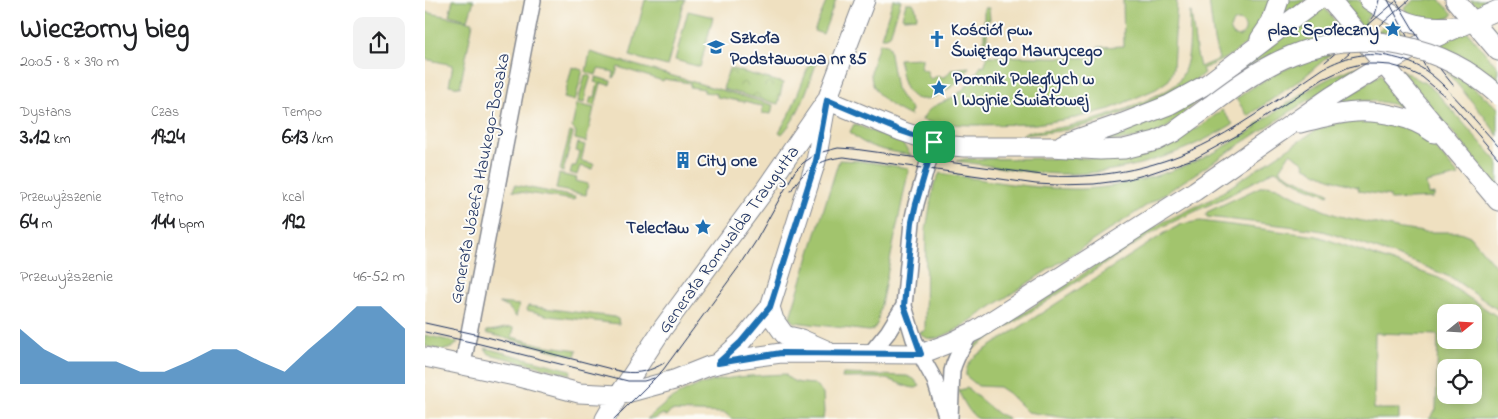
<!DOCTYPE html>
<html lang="pl">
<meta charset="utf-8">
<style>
body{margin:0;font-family:"Indie Flower",sans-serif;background:#f2f2f2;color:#202124;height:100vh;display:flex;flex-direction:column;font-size:19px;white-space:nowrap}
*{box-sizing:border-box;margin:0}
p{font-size:16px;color:#757577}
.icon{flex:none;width:28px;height:28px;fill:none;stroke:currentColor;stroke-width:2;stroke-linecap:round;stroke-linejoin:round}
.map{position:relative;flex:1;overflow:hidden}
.side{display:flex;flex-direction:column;background:#fff;width:425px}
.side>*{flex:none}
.needle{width:32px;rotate:72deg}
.controls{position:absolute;left:1012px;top:304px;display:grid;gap:10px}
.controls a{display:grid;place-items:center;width:45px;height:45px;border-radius:10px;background:#fff;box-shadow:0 2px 12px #0003;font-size:25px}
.pin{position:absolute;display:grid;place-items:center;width:42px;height:42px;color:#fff;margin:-21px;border-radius:10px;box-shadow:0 2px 8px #0006}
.round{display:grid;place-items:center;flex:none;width:52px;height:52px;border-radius:10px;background:#f2f2f2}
.summary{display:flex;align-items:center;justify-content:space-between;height:85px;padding:0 20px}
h1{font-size:28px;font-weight:800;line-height:38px}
.metrics{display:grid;grid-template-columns:repeat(3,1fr);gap:8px;height:85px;padding:5px 20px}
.metrics div{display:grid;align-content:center}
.metrics b{font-size:21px;font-weight:800}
.metrics small{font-size:14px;font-weight:400}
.metrics p{font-size:14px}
.chart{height:140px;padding:10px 20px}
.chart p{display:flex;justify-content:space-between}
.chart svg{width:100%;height:90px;margin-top:5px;fill:#1f6fb2;opacity:.7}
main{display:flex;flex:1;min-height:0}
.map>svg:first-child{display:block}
</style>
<main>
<section class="side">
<div class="summary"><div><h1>Wieczorny bieg</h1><p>20:05 · 8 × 390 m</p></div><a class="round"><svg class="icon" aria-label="share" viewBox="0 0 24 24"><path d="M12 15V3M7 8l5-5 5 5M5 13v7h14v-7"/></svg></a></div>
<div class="metrics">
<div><p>Dystans</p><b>3.12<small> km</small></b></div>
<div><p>Czas</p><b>19:24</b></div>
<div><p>Tempo</p><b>6:13<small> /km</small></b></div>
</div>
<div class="metrics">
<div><p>Przewyższenie</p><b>64<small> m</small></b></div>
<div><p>Tętno</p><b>144<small> bpm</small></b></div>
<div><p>kcal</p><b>192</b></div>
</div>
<div class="chart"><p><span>Przewyższenie</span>46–52 m</p>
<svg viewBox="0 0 160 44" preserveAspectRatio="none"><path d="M0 44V17L10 27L20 33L30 33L40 33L50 38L60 38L70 33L80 27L90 27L100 33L110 38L120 27L130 17L140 6L150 6L160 17V44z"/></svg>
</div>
</section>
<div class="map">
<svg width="1073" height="419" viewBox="0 0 1073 419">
<defs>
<pattern id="park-crowns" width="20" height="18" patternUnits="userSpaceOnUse" patternTransform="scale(1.25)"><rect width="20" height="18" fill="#a2c46d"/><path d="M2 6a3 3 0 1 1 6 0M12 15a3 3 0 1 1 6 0" fill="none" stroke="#83a05d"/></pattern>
</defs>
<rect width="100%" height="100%" fill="#fdfcf7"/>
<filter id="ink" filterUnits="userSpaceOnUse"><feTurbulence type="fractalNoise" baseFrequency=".02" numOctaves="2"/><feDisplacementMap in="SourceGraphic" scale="10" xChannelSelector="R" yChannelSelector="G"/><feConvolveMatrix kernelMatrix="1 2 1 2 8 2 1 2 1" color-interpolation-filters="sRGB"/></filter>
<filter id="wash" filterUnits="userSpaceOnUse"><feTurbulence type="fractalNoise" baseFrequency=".0096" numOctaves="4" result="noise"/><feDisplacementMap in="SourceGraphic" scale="20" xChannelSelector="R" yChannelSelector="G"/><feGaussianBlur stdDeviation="1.12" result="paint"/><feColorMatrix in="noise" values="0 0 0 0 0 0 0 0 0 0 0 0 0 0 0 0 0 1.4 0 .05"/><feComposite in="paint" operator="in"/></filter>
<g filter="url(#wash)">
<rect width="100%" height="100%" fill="#efe0c0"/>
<path fill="#a2c46d" stroke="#5e7a66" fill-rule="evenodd" d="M28 0H49L43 20 24 15Z
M220 0H260L242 66 205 56Z
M402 0H411L398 34 389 31Z
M468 0H476L465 35 461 37H456Z
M698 0H752L748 69 744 80 731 89 685 109 650 118 611 124 550 125 512 124 497 120C505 103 517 105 531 95 541 88 550 77 556 65L559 66 563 56 673 58V47L699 46Z
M784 0H847C844 8 841 19 837 26 823 48 799 60 777 69L779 73 768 82 736 99 671 123 635 131 597 135 601 132C646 128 689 117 730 96 739 92 749 88 755 79 767 60 764 34 765 12H766L771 50 775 67 794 59 789 41ZM813 21C819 22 822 27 819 33L814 37 808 35 805 29 807 23Z
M860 0H881L855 20Z
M916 0H933L947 10 937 27Z
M989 0H1015L1028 14 1027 16 1017 20 983 15 980 8Z
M1045 0H1073L1053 7Z
M481 3H488L491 9 492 17 479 18 477 17Z
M898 6 921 35 843 56 814 71Z
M559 8H564L565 20H562V55H559Z
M263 11 288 17 275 67 250 60Z
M0 12 48 22 35 87 24 85 28 65 0 59Z
M962 23 974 27 978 35 952 32Z
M1042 31 1073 68V80L1043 59 1013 45Z
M454 43 462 44 464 48 471 89 479 101 486 109 485 116C468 108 446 95 446 74 446 64 452 52 454 43Z
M165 52 348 105 346 114 337 113 338 106 326 104V103L320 101V102L292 97V94L279 92V89L265 87V83L239 79 238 81 193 67 190 77 188 78 189 72 173 69 171 75 161 72Z
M906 54 879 77 823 116 811 99C840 77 871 62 906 54Z
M394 56C384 82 377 113 357 134L354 132 366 111 386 60Z
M497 58V62L495 67 496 69 502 71 504 77 506 79 514 75 517 77H520L527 69 544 67C538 81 528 87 515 93V90H517L516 85H511L513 95C481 110 477 82 474 59Z
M940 66 874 106 531 330C519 335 505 345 495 333L494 332 500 331 501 229 509 184 515 173C559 180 603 188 647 189 688 190 738 176 776 159 796 150 814 138 832 127L831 125C859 107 907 69 940 66Z
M147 67 158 70 150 101 139 98Z
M976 70 1000 83 1010 91 1073 162V187Z
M1021 71 1046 86 1073 108V136L1058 115Z
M956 74 986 110C979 108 973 105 966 104 945 99 931 100 910 104Z
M160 75 166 76 160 95 161 96 159 103 153 102Z
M171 77 186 81 185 85 176 83 170 106 164 104 166 97H170L173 83 169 82Z
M779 95C766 104 757 117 744 126 724 140 698 140 675 142L674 139Z
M152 104 169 108 161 142 150 139 151 132 147 127Z
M797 110 808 124C756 156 695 175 634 174 599 173 565 165 531 161L540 159 675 158 769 128 771 130Z
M933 120H953L982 128 997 136 1007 144 1034 176 1001 183 1003 195 1009 194V197L1008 198 965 200V196L934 191 933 187C914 182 897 176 879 166L880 163 865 153 854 170 864 176 904 193 903 195 877 185 850 170 803 196 737 227 551 347 535 362 541 352 550 345 717 235 738 222 787 199 891 130 912 123Z
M429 124 477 143 486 155C464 151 441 149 425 132Z
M145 132 148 133 138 172 135 171Z
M153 143 160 145 156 161 169 164 167 169 155 166 152 175 145 173 147 166H151L155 152 151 151Z
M414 160 435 161 484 168 452 324 448 330 444 331 369 322 365 317Z
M134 174 152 178 151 181 163 184 161 195 131 189Z
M90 185 150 197 149 200 88 191Z
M842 185 852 187 898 210 914 216 976 229 999 232H1035L1045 236 1073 269V310L1027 278 989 262 913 236 898 231 863 226 782 217 781 215 782 212 835 187Z
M775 221 892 236 1014 278 1073 317V419H1004L1011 410 1013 335 950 333 949 409H974V419H648L602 412 583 393 574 387 553 386 541 376C540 367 546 360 552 355L740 233 757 224ZM1049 312V340H1021V312ZM1021 368H1049V395H1021Z
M74 303 94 305 91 317 84 308Z
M103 306 189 317 193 319 194 324 124 316 102 310Z
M85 327 89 328 87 337 117 345 152 350 150 356 61 333 62 331 71 330Z
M0 335 31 342H33C25 354 12 349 0 346Z
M60 348 146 370 145 374 64 354Z
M360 374C367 384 378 383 389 384L398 394 399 412 398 419H307L300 413 246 411 242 416 238 414 229 419H222C232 411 242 401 253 395 285 376 324 376 360 374Z
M418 374 482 376 489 379 495 386 491 388C481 388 472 381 461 379 447 377 432 378 417 378Z
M542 388 573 414 582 417 583 419C575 419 561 419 554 419 545 416 536 397 533 389L535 390Z"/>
<path fill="url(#park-crowns)" stroke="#5e7a66" d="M304 68 358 83 353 104 298 89Z"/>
</g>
<g filter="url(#ink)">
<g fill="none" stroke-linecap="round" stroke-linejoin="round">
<g stroke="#85888f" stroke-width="18">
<path id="minor" d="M509 142 491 204 487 222 479 306 489 339 500 363 510 381 522 419
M446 353 463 332 479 306
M38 364 108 0
M525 418 527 371C530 357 538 346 545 334"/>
</g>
<g stroke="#85888f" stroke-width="21">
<path id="major" d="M905 0 1073 201
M944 0C976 21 988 29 1028 26
M1030 0 1073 51
M835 39 846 23 854 0
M402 100 476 131 518 145 539 147H627L675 150 699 149 731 141 749 132 786 105
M875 123C911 114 934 107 971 116 985 119 997 124 1009 133
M638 144 698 123 744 105 782 84 893 0
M345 307 349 320 359 334 363 336 376 339 401 350
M0 357 94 377 154 393 194 395 249 380 284 366 313 359 356 353 496 354 527 342 552 330 770 191 907 96 959 64 1002 41 1073 10
M294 362 316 342 345 307 391 161 401 105
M180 419 194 395 238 328 339 191 402 100 440 0"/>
</g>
<use href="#minor" stroke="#fff" stroke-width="15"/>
<use href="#major" stroke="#fff" stroke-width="19"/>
<path stroke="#1b2f5e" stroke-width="1" d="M963 0 983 38 1003 71
M971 0 1003 54 1028 85
M947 19 950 15 954 0
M917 59 984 0
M900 62 970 2
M1024 101 1073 158
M366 191C378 170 395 159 419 157L611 184 632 185 669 184 700 180 726 173 771 158 813 135 898 79 924 67 936 64H950L965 65 980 69 997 77 1021 97
M0 323 50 334 198 372C213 374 226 371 239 363
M0 332 55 344 203 381H219L229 378
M189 419 238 370 316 264 331 241 370 171 378 163 393 153 413 148 429 149 624 176C680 179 737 167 786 141 825 120 862 93 899 68 920 57 937 52 962 56 999 63 1012 78 1037 105 1049 119 1061 132 1073 146"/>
<g stroke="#85888f" stroke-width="21" stroke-linecap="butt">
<path id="major-bridge" d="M786 105C811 86 837 67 867 55 936 26 1019 45 1073 95"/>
</g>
<use href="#major-bridge" stroke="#fff" stroke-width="19"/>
</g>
</g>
<g fill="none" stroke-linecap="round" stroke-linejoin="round" filter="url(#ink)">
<g stroke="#fff" stroke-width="10">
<path id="route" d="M402 100 476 131 509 142 491 204 487 222 479 306 496 354 356 353 293 363 316 342 345 307 391 161Z"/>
</g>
<use href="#route" stroke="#1f6fb2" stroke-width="6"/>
</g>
<defs>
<g id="sight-bare" transform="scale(1.35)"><path d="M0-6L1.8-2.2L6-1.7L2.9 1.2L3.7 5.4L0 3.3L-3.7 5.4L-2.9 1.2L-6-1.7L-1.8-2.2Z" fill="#1f6fb2" stroke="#fdfcf7" stroke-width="2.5" paint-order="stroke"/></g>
<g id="church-bare" transform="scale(1.35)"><path d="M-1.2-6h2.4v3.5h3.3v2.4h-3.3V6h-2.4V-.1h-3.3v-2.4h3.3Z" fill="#1f6fb2" stroke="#fdfcf7" stroke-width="2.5" paint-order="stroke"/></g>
<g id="school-bare" transform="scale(1.35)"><path d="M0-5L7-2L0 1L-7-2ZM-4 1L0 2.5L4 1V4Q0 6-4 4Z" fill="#1f6fb2" stroke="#fdfcf7" stroke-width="2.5" paint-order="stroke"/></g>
<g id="building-bare" transform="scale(1.35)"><path d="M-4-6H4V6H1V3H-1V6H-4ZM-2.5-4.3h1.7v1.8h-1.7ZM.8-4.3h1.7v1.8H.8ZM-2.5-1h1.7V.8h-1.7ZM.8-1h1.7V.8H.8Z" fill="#1f6fb2" stroke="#fdfcf7" stroke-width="2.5" paint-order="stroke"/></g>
</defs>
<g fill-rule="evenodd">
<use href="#sight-bare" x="968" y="29"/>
<use href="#church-bare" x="512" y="39"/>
<use href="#school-bare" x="291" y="47"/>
<use href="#sight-bare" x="514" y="88"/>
<use href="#building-bare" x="258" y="160"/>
<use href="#sight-bare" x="278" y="227"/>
</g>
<g text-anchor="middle" stroke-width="4" stroke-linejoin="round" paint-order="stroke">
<g font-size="18" font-weight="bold" fill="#1b2f5e" stroke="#fdfcf7" text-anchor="start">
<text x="526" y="35">Kościół pw.<tspan x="526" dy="21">Świętego Maurycego</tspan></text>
<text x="954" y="35" text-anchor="end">plac Społeczny</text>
<text x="305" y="43">Szkoła<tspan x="305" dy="21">Podstawowa nr 85</tspan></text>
<text x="528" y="84">Pomnik Poległych w<tspan x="528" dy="21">I Wojnie Światowej</tspan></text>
<text x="272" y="166">City one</text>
<text x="264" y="233" text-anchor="end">Telecław</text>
</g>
<g font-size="18" fill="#1b2f5e" stroke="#fdfcf7">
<text transform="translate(54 178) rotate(-79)" y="6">Generała Józefa Haukego-Bosaka</text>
<text transform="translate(303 239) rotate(-54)" y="6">Generała Romualda Traugutta</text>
</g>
</g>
</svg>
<div class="controls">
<a><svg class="needle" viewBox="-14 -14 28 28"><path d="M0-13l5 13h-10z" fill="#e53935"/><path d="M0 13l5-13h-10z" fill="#757577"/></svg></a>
<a><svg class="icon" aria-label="locate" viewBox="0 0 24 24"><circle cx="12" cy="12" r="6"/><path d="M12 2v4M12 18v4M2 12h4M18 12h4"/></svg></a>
</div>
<div class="pin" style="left:509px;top:142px;background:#1e9e55"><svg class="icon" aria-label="arrive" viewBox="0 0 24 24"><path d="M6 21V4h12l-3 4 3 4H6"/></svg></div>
</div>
</main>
